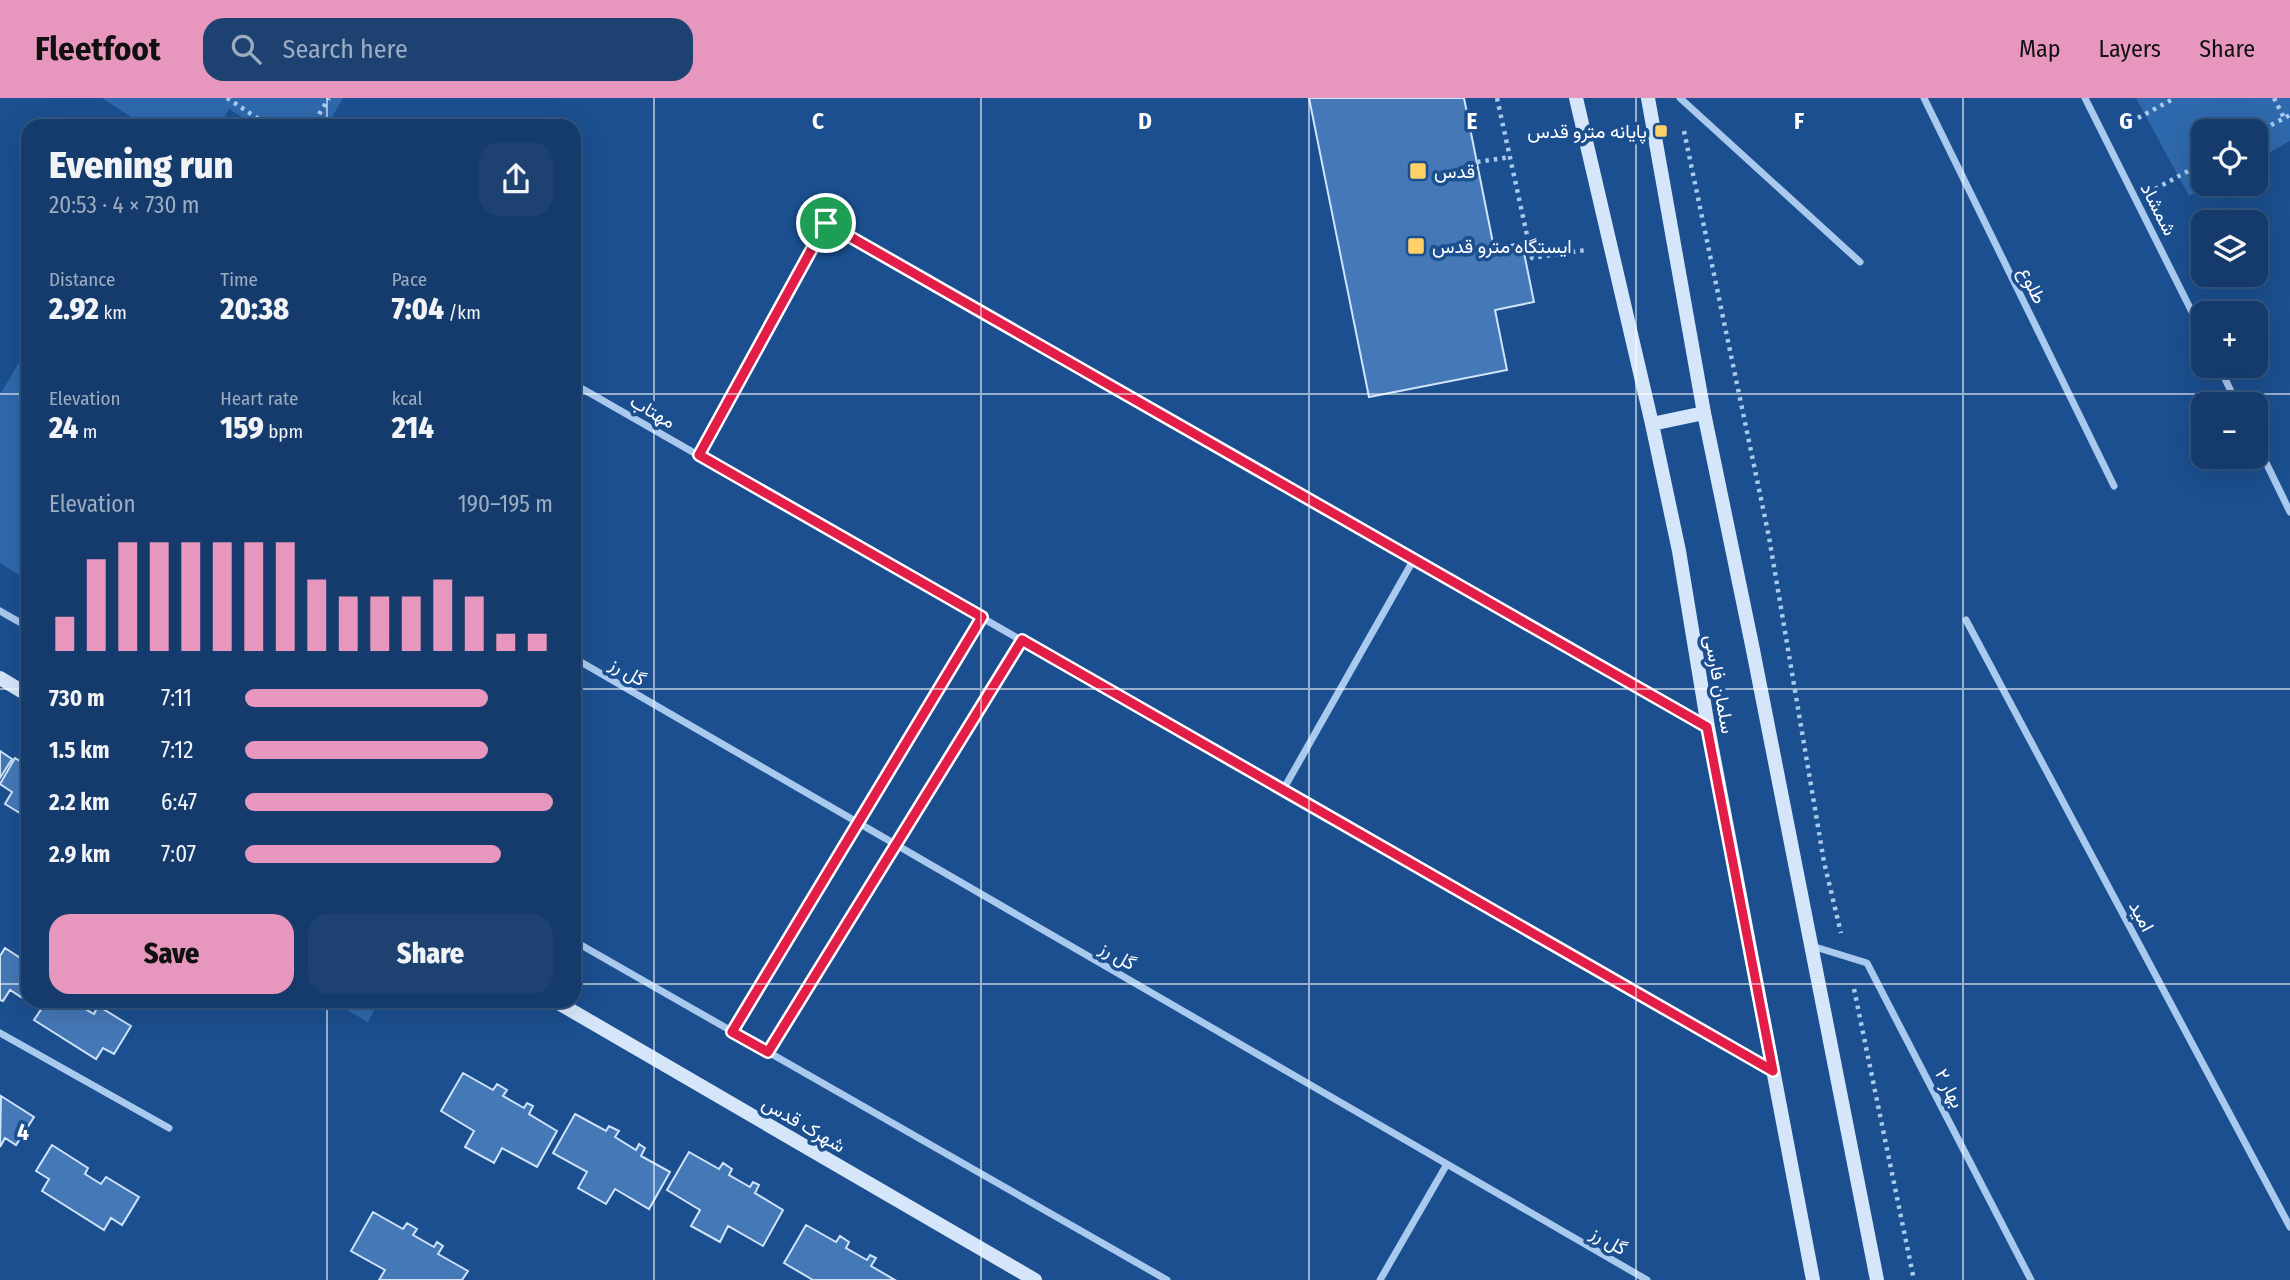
<!DOCTYPE html>
<meta charset="utf-8">
<style>
body{margin:0;font-family:"Fira Sans Condensed",Vazirmatn,sans-serif;background:#1d4271;color:#f1f3f6;height:100vh;display:flex;flex-direction:column;font-size:26px;white-space:nowrap}
*{box-sizing:border-box;margin:0}
p{font-size:23px;color:#9dadc1}
.icon{flex:none;width:38px;height:38px;fill:none;stroke:currentColor;stroke-width:2;stroke-linecap:round;stroke-linejoin:round}
.map{position:relative;flex:1;overflow:hidden}
.drawer{position:absolute;left:21px;top:21px;width:560px;height:889px;display:flex;flex-direction:column;background:#143b6b;border-radius:21px;box-shadow:0 7px 28px #0002,0 0 0 2px #33557e}
.drawer>*{flex:none}
.controls{position:absolute;left:2191px;top:21px;display:grid;gap:14px}
.controls a{display:grid;place-items:center;width:77px;height:77px;border-radius:14px;background:#143b6b;box-shadow:0 7px 28px #0002,0 0 0 2px #33557e;font-size:35px}
.pin{position:absolute;display:grid;place-items:center;width:60px;height:60px;color:#fff;margin:-30px;border:4px solid #fff;border-radius:50%;box-shadow:0 2px 7px #0007}
.round{display:grid;place-items:center;flex:none;width:74px;height:74px;border-radius:21px;background:#1d4271}
.overview{display:flex;align-items:center;justify-content:space-between;height:119px;padding:0 28px}
h1{font-size:38px;font-weight:800;line-height:52px}
.metrics{display:grid;grid-template-columns:repeat(3,1fr);gap:10px;height:119px;padding:7px 28px}
.metrics div{display:grid;align-content:center}
.metrics b{font-size:30px;font-weight:800}
.metrics small{font-size:19px;font-weight:400}
.metrics p{font-size:19px}
.chart{height:196px;padding:14px 28px}
.chart p{display:flex;justify-content:space-between}
.chart svg{width:100%;height:126px;margin-top:7px;stroke:#e797bd;stroke-width:6}
.action{display:flex;gap:14px;margin-top:auto;padding:14px 28px}
.action a{flex:1;height:80px;border-radius:21px;background:#e797bd;color:#111;font-size:28px;font-weight:800;line-height:80px;text-align:center}
.action a+a{background:#1d4271;color:#f1f3f6}
ul{padding:0 28px;list-style:none;font-size:23px}
li{display:grid;grid-template-columns:112px 84px 1fr;align-items:center;height:52px}
li i{height:18px;border-radius:9px;background:#e797bd}
header{display:flex;align-items:center;gap:42px;box-sizing:border-box;height:98px;padding:0 35px;background:#e797bd;color:#111}
header strong{font-size:33px}
nav{display:flex;gap:38px;margin-inline-start:auto;font-size:24px}
.search{width:490px;height:63px;background:#1d4271;display:flex;align-items:center;gap:18px;box-sizing:border-box;padding:0 24px;border-radius:21px;color:#9dadc1;font-size:26px}
.map>svg:first-child{display:block}
</style>
<header>
<strong>Fleetfoot</strong>
<div class="search"><svg class="icon" aria-label="search" viewBox="0 0 24 24"><circle cx="10" cy="10" r="6"/><path d="M15 15l6 6"/></svg>Search here</div>
<nav><a>Map</a><a>Layers</a><a>Share</a></nav>
</header>
<div class="map">
<svg width="2290" height="1182" viewBox="0 0 2290 1182">
<rect width="100%" height="100%" fill="#1b4f8f"/>
<path fill="#2e69ad" d="M102 0H343L327 28H256L229 11 220 28H145Z
M2136 0H2290V43L2256 62V33H2203V86H2212L2189 98Z
M28 250V463L19 477 0 465V296Z
M331 903H379L368 924Z"/>
<path fill="#4478b7" stroke="#cfe3fa" stroke-width="2" d="M1309 0H1464L1494 150 1522 145 1534 204 1495 212 1507 272 1369 299Z
M0 653 12 661 0 680Z
M15 660 28 668V720L5 706 12 694 0 686Z
M5 850 28 865V887L21 899 10 892 3 903 0 902V858Z
M30 903H79L77 906 94 916 98 908 131 928 114 956 103 950 96 961 34 922 42 910Z
M463 975 493 992 497 986 507 992 503 998 524 1010 527 1005 533 1008 529 1016 557 1033 537 1069 502 1050 494 1065 465 1049 474 1033 441 1013Z
M1 998 34 1019 16 1047 5 1040 0 1049Z
M575 1016 606 1033 609 1028 619 1033 615 1039 636 1052 639 1046 645 1050 641 1058 670 1074 649 1111 615 1091 606 1106 578 1090 587 1074 553 1055Z
M52 1047 88 1070 85 1076 101 1086 106 1079 139 1099 122 1127 111 1120 104 1132 42 1093 49 1081 36 1073Z
M689 1054 719 1071 723 1065 732 1071 729 1077 750 1089 753 1084 759 1087 755 1095 783 1112 763 1148 728 1128 720 1144 691 1128 700 1112 667 1092Z
M373 1114 403 1131 407 1125 417 1131 413 1137 434 1149 437 1144 443 1148 438 1156 468 1173 462 1182H379L385 1172 351 1153Z
M806 1127 836 1144 840 1138 849 1144 846 1150 867 1162 870 1157 876 1160 871 1168 895 1182H813L784 1165Z"/>
<g fill="none" stroke-linecap="round" stroke-linejoin="round">
<path stroke="#a9c9ee" stroke-width="4.5" stroke-dasharray="3.5 5" stroke-linecap="butt" d="M227 0 269 28
M1497 0 1532 160 1586 152
M2274 0 2284 20
M308 28 313 26 329 0
M2123 28 2175 0
M1684 33 1769 439 1824 764 1841 835
M2256 35 2290 17
M1477 64 1510 59
M2155 91 2203 65
M1854 891 1914 1182"/>
<path stroke="#a9c9ee" stroke-width="7" d="M1680 0 1860 164
M1924 0 2114 388
M2085 0 2203 236
M2219 268 2237 306
M574 286 1773 973
M2256 344 2290 414
M699 357 826 125 1707 629
M0 513 28 529
M1966 522 2290 1129
M574 560 1647 1182
M1283 692 1414 461
M574 843 1167 1182
M1812 848 1867 865 2031 1182
M732 934 982 519
M0 935 169 1030
M768 954 1022 542
M1380 1182 1447 1066"/>
<path stroke="#d6e6fa" stroke-width="14" d="M1576 0 1652 326 1679 453 1708 629 1813 1182
M1648 0 1704 315 1752 547 1877 1182
M1652 326 1704 315
M0 580 28 597
M555 903 1035 1182"/>
</g>
<g fill="none" stroke-linecap="round" stroke-linejoin="round">
<g stroke="#fff" stroke-width="14">
<path id="route" d="M826 125 1707 629 1773 973 1022 542 768 954 732 934 982 519 699 357Z"/>
</g>
<use href="#route" stroke="#e11d48" stroke-width="9"/>
</g>
<path fill="none" stroke="#fff" stroke-width="2" stroke-opacity="0.55" d="M327 0V28M654 0V1182M981 0V1182M1309 0V1182M1636 0V1182M1963 0V1182M0 296H28M574 296H2290M0 591H28M574 591H2290M0 886H28M574 886H2290M327 903V1182"/>
<g fill="#ffd166" stroke="#1b4f8f" stroke-width="2.5">
<rect x="1654" y="26" width="14" height="14" rx="3.5"/>
<rect x="1409" y="64" width="18" height="18" rx="3.5"/>
<rect x="1407" y="139" width="18" height="18" rx="3.5"/>
</g>
<g text-anchor="middle" stroke-width="7" stroke-linejoin="round" paint-order="stroke">
<g font-size="19" fill="#fff" stroke="#1b4f8f" text-anchor="start">
<text x="1647" y="40" text-anchor="end">پایانه مترو قدس</text>
<text x="1434" y="80">قدس</text>
<text x="1432" y="155">ایستگاه مترو قدس</text>
</g>
<g font-size="19" fill="#fff" stroke="#1b4f8f">
<text transform="translate(2159 111) rotate(63)" y="7">شمشاد</text>
<text transform="translate(2033 187) rotate(64)" y="7">طلوع</text>
<text transform="translate(653 313) rotate(30)" y="7">مهتاب</text>
<text transform="translate(628 573) rotate(30)" y="7">گل رز</text>
<text transform="translate(1720 586) rotate(80)" y="7">سلمان فارسی</text>
<text transform="translate(2142 818) rotate(62)" y="7">امید</text>
<text transform="translate(1118 857) rotate(30)" y="7">گل رز</text>
<text transform="translate(1950 990) rotate(63)" y="7">بهار ۲</text>
<text transform="translate(804 1026) rotate(30)" y="7">شهرک قدس</text>
<text transform="translate(1609 1142) rotate(30)" y="7">گل رز</text>
</g>
</g>
<g font-size="23" text-anchor="middle" font-weight="bold" fill="#fff" stroke="#1b4f8f" stroke-width="7" stroke-linejoin="round" paint-order="stroke">
<text x="818" y="31">C</text>
<text x="1145" y="31">D</text>
<text x="1472" y="31">E</text>
<text x="1799" y="31">F</text>
<text x="2126" y="31">G</text>
<text x="23" y="1042">4</text>
</g>
</svg>
<div class="controls">
<a><svg class="icon" aria-label="locate" viewBox="0 0 24 24"><circle cx="12" cy="12" r="6"/><path d="M12 2v4M12 18v4M2 12h4M18 12h4"/></svg></a>
<a><svg class="icon" aria-label="layers" viewBox="0 0 24 24"><path d="M12 4l9 5-9 5-9-5zM3 14l9 5 9-5"/></svg></a>
<a>+</a>
<a>−</a>
</div>
<div class="pin" style="left:826px;top:125px;background:#1e9e55"><svg class="icon" aria-label="arrive" viewBox="0 0 24 24"><path d="M6 21V4h12l-3 4 3 4H6"/></svg></div>
<section class="drawer">
<div class="overview"><div><h1>Evening run</h1><p>20:53 · 4 × 730 m</p></div><a class="round"><svg class="icon" aria-label="share" viewBox="0 0 24 24"><path d="M12 15V3M7 8l5-5 5 5M5 13v7h14v-7"/></svg></a></div>
<div class="metrics">
<div><p>Distance</p><b>2.92<small> km</small></b></div>
<div><p>Time</p><b>20:38</b></div>
<div><p>Pace</p><b>7:04<small> /km</small></b></div>
</div>
<div class="metrics">
<div><p>Elevation</p><b>24<small> m</small></b></div>
<div><p>Heart rate</p><b>159<small> bpm</small></b></div>
<div><p>kcal</p><b>214</b></div>
</div>
<div class="chart"><p><span>Elevation</span>190–195 m</p>
<svg viewBox="0 0 160 44" preserveAspectRatio="none"><path d="M5 44V32M15 44V12M25 44V6M35 44V6M45 44V6M55 44V6M65 44V6M75 44V6M85 44V19M95 44V25M105 44V25M115 44V25M125 44V19M135 44V25M145 44V38M155 44V38"/></svg>
</div>
<ul>
<li><b>730 m</b>7:11<i style="width:79%"></i></li>
<li><b>1.5 km</b>7:12<i style="width:79%"></i></li>
<li><b>2.2 km</b>6:47<i style="width:100%"></i></li>
<li><b>2.9 km</b>7:07<i style="width:83%"></i></li>
</ul>
<div class="action"><a>Save</a><a>Share</a></div>
</section>
</div>
